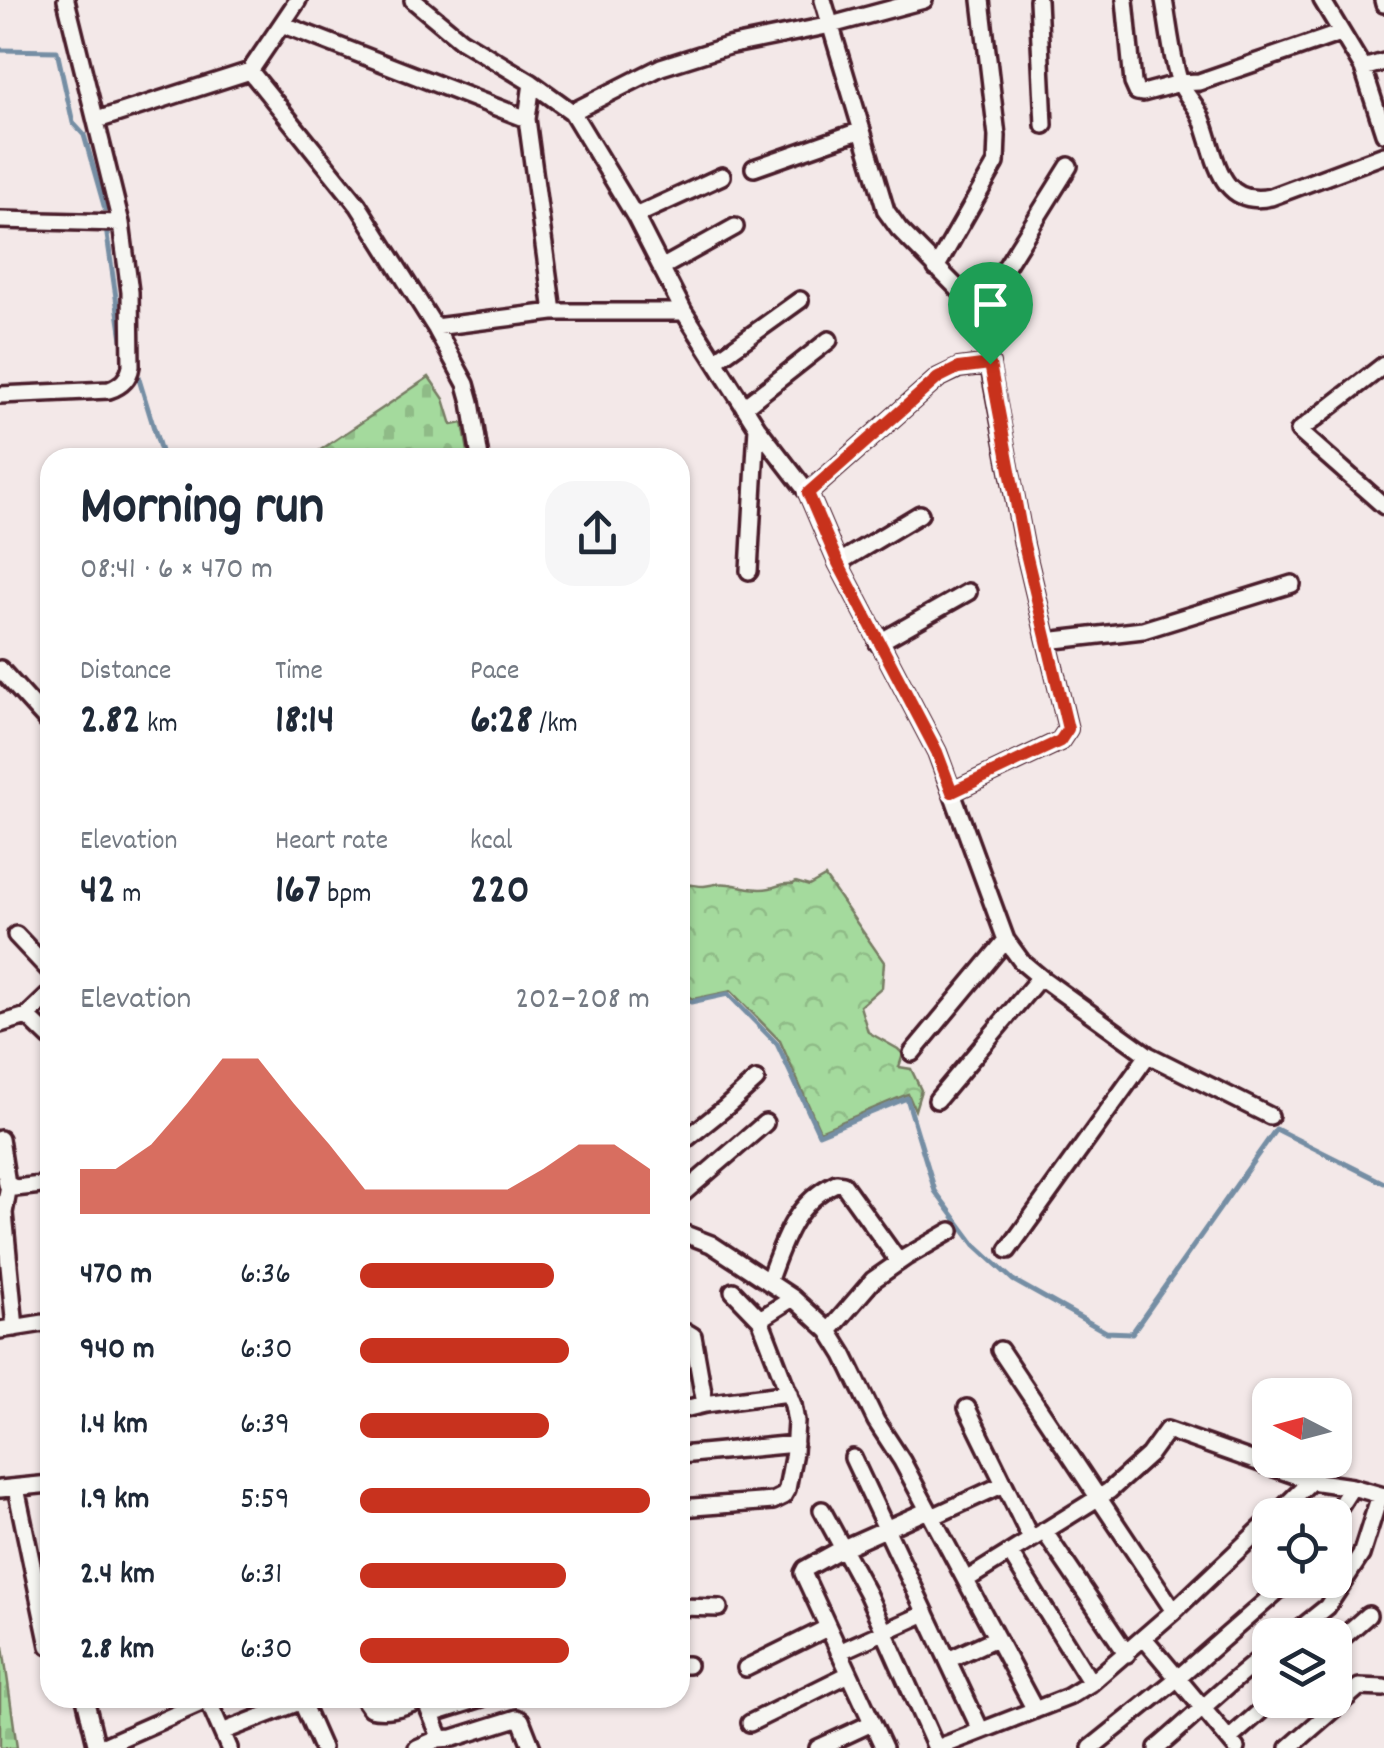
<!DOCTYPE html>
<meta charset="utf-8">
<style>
body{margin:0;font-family:Dekko,sans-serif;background:#f6f6f7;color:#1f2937;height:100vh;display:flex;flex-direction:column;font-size:38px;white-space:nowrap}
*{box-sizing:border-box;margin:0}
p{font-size:32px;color:#747a83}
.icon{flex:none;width:55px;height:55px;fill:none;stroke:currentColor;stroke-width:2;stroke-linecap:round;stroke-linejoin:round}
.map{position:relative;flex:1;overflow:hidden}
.side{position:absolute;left:40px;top:448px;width:650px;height:1260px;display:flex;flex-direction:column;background:#fff;border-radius:30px;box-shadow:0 2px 8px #0004}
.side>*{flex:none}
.needle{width:65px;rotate:276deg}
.fabs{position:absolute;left:1252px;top:1378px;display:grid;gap:20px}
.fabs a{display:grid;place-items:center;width:100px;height:100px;border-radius:20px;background:#fff;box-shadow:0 2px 8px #0004;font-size:50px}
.pin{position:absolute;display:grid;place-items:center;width:85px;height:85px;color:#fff;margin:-102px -42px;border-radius:50% 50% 50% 0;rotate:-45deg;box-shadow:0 0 10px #0007}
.pin .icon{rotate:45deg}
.round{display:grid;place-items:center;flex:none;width:105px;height:105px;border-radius:30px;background:#f6f6f7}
.head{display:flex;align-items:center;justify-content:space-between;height:170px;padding:0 40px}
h1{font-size:55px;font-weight:800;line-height:75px}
.figures{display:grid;grid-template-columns:repeat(3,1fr);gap:15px;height:170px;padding:10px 40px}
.figures div{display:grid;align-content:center}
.figures b{font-size:42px;font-weight:800}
.figures small{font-size:28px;font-weight:400}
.figures p{font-size:28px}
.chart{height:280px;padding:20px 40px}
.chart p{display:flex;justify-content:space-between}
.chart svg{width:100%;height:180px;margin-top:10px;fill:#c8321e;opacity:.7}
ul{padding:0 40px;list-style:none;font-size:32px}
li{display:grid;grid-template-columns:160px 120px 1fr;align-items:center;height:75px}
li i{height:25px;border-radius:12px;background:#c8321e}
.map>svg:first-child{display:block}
</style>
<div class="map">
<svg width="1384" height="1748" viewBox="0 0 1384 1748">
<defs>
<pattern id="forest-crowns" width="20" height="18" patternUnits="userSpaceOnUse" patternTransform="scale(2.5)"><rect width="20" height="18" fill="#a4da9d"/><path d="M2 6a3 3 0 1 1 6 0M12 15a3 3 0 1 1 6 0" fill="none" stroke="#8fbb87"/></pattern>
<pattern id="cemetery-stones" width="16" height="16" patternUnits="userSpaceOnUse" patternTransform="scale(2.5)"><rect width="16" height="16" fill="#a4da9d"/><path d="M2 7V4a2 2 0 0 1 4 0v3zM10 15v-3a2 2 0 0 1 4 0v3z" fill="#8fbb87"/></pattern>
</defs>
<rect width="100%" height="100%" fill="#f3e8e8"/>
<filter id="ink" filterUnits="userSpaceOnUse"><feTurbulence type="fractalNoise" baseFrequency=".01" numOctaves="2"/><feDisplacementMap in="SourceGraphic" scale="20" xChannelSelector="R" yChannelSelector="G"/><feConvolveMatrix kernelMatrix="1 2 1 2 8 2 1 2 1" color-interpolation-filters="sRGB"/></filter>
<g filter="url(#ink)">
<path fill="url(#forest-crowns)" stroke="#777c64" stroke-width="2.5" d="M825 877 884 962 882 987 860 1006 868 1032 898 1049 903 1054 899 1067 911 1069 921 1090 915 1110 908 1094 820 1131 780 1041 731 991 693 999 680 992V885C689 883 695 886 704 886 713 885 719 882 729 884 742 886 755 891 770 888 779 886 782 883 793 884L796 882 809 886Z"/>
<path fill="url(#cemetery-stones)" stroke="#777c64" stroke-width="2.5" d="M429 377 444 399 452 425 463 423 469 457H310Z
M0 1625 17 1748H0Z"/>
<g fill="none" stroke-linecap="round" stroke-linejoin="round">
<path stroke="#758ea4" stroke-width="5" d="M0 50 57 51 73 123 84 135 105 209
M106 228 124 353
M138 376 163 458
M680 997 691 1002 728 994 777 1044 819 1134 907 1098 935 1191 975 1245 1013 1280 1106 1332 1132 1333 1276 1129 1384 1183"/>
<g stroke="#4a1f2b" stroke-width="22">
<path id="street" d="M413 0 461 40 532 83 572 112 635 216 684 312 757 427 808 493 838 563 937 752 1006 940 1022 962 1040 977 1148 1055 1270 1116
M823 0 886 211 899 229 979 310 1024 545 1068 729 1060 741 952 792
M1038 0 1044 125
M1125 0 1133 83 1137 92 1143 93 1180 83 1199 82 1341 33
M1164 0C1168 21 1173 68 1181 85 1187 97 1197 106 1202 119 1216 154 1218 209 1271 197L1384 155
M1322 0 1363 68 1384 133
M1383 0 1384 4
M282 24 527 119
M1363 68 1384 62
M250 71 358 205 435 327 466 384 471 402 480 458
M532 83 527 119 553 312
M572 112 661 67 728 46 831 25 924 0
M97 120 250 71 298 0
M754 168 862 130
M635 216 722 176
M0 220 121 223
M661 268 735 227
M936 268 996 163 997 136 981 0
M979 310 1069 166
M435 327 553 312H684
M715 361 800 300
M1384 365 1299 431 1384 506
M0 395 109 390C121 386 129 379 131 366L130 292 121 223 66 0
M744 407 829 340
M808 493 938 378 959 368 990 364
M838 563 920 514
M749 571 757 427
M1047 641 1143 630 1292 584
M878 643 968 592
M0 669 50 724
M16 935 50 971
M27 1016 50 1038
M0 1024 27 1016 50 994
M912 1053 1006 940
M937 1100 1040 977
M0 1139 7 1184 15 1188 50 1184
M680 1144 725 1108 756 1080
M9 1185 4 1213 15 1328
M680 1196 765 1123
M680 1232 711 1244 793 1298 829 1331 844 1355 876 1421 902 1461 1035 1710
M1008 1250 1148 1055
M768 1282C783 1242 794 1203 836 1183L843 1184 899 1262
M760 1319 793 1298
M0 1330 50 1322
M829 1331 873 1280 906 1257 951 1231
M680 1335 688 1333 693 1336 705 1404 789 1393
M1000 1350 1174 1611
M967 1408 1031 1539
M680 1410 705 1404
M680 1455 795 1444
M853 1458 981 1731
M16 1488 49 1646
M0 1489 50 1484
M680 1508 773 1501 783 1496 787 1489 794 1452 796 1422 793 1405 760 1319 733 1291
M822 1510 867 1593 936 1748
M1276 1515 1311 1481
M1334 1515 1352 1487
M932 1517 1004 1484
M1044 1531 1127 1654
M1010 1553 1091 1683
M966 1580 1109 1491 1149 1455 1167 1430 1311 1481 1352 1487 1384 1496
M680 1607 719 1608
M1292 1635 1327 1607 1361 1555 1380 1495
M1144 1638 1236 1748
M1335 1644 1368 1615
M839 1652 926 1613
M948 1660 996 1638
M680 1665H688
M746 1668 827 1628
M85 1698 97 1748
M207 1698 229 1748
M300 1698 322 1748
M363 1698 370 1708C389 1713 407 1705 425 1699
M431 1714 482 1698
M750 1723 849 1674
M222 1732 302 1701
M438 1739 453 1738 517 1718 521 1720 532 1748
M1229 1739 1273 1700
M99 1748 208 1700
M417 1748 438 1739 439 1734 424 1698
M818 1748 872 1723
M884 1748 803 1573 805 1569 843 1548 928 1510
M937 1748 1068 1697 1091 1683 1174 1611 1270 1520
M1091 1748 1178 1678 1290 1580
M1157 1748C1195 1716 1230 1681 1270 1651
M1289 1748 1359 1687 1384 1688"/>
</g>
<use href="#street" stroke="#f6f6f2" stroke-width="15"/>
</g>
</g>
<g fill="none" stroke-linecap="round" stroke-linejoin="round" filter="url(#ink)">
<g stroke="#fff" stroke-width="20">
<path id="route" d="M990 364 1024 545 1068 729 1060 741 952 792 937 752 838 563 808 493 938 378 958 368Z"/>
</g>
<use href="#route" stroke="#c8321e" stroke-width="12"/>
</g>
</svg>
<div class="fabs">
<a><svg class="needle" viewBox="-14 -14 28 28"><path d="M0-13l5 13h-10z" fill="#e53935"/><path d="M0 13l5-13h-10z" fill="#747a83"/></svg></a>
<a><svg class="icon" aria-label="locate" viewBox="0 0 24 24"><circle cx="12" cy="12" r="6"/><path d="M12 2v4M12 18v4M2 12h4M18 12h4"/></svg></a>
<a><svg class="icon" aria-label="layers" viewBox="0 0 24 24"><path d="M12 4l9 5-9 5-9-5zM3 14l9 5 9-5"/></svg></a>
</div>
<div class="pin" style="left:990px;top:364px;background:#1e9e55"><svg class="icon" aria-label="arrive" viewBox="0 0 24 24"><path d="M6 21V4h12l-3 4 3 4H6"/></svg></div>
<section class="side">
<div class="head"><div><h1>Morning run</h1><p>08:41 · 6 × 470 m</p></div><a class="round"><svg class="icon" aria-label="share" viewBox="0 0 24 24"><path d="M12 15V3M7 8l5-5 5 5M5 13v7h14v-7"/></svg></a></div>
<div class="figures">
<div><p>Distance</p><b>2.82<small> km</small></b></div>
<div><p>Time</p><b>18:14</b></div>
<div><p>Pace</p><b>6:28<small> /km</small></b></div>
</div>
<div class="figures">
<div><p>Elevation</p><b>42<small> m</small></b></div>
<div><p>Heart rate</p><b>167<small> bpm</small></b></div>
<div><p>kcal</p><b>220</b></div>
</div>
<div class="chart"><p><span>Elevation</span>202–208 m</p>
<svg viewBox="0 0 160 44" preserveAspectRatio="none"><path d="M0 44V33L10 33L20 27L30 17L40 6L50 6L60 17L70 27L80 38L90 38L100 38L110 38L120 38L130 33L140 27L150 27L160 33V44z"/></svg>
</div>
<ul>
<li><b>470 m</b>6:36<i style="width:67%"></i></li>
<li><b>940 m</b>6:30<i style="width:72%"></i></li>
<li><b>1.4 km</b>6:39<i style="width:65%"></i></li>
<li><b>1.9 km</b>5:59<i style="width:100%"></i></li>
<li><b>2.4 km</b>6:31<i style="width:71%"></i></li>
<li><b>2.8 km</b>6:30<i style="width:72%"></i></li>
</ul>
</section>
</div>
